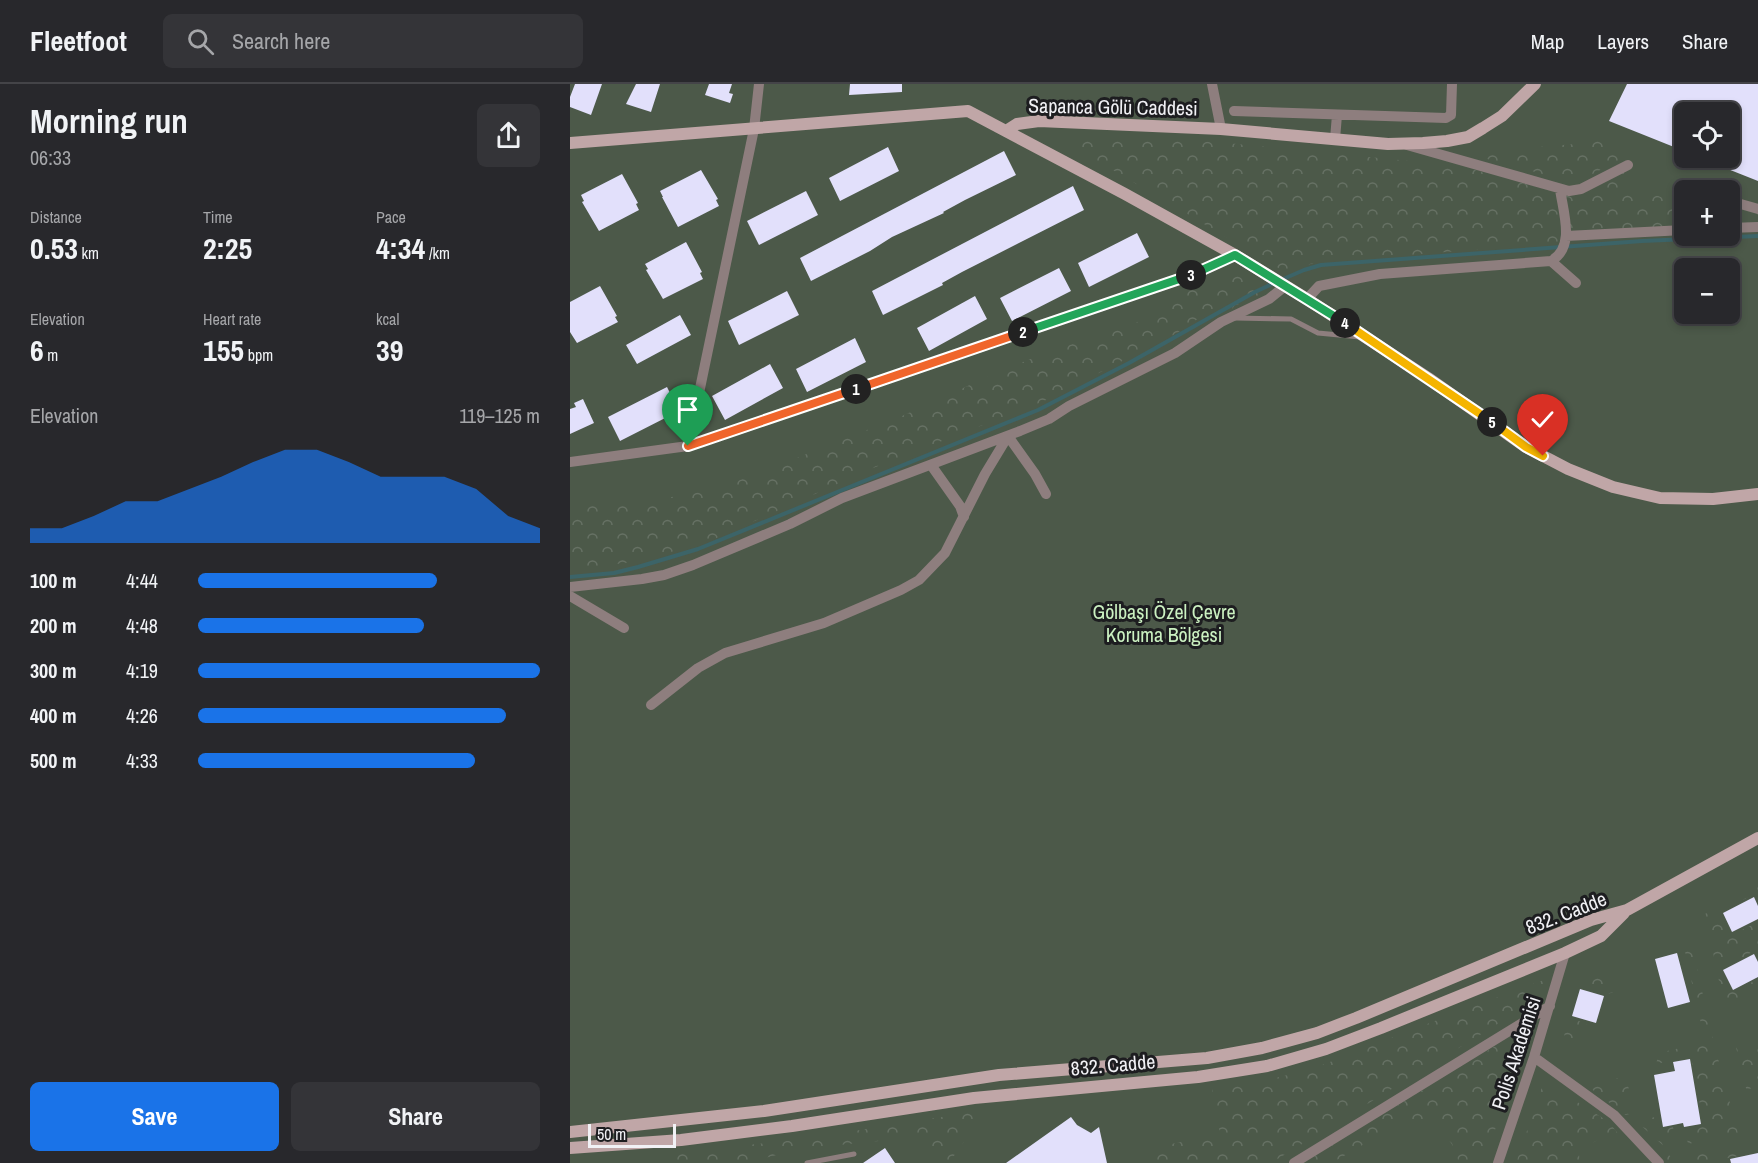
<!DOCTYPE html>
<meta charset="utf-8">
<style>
body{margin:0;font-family:"Archivo Narrow",sans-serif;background:#343438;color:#f1f3f6;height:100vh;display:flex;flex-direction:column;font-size:22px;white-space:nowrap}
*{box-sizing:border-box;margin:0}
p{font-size:20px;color:#a5a6a9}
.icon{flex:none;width:33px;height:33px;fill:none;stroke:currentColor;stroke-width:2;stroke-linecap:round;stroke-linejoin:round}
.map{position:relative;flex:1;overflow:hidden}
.side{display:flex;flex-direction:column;background:#28282c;width:570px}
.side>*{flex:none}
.controls{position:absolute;left:1104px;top:18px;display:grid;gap:12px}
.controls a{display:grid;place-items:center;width:66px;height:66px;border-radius:9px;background:#28282c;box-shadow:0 3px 9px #0003,0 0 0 2px #444448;font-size:30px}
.scale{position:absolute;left:18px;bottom:15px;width:88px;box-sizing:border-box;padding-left:6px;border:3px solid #f1f1f5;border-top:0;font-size:16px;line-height:21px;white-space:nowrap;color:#f1f1f5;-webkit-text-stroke:4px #1d1d20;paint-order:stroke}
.pin{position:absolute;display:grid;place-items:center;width:51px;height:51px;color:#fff;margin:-62px -26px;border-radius:50% 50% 50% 0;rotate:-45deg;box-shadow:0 0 6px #0007}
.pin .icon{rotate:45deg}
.km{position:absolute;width:30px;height:30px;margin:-15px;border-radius:50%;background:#222;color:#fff;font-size:16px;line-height:30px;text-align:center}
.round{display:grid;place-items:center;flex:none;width:63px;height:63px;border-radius:9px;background:#343438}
.overview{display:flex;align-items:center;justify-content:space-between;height:102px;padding:0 30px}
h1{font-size:33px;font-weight:800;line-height:45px}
.figures{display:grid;grid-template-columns:repeat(3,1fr);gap:9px;height:102px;padding:6px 30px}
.figures div{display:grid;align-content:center}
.figures b{font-size:30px;font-weight:800}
.figures small{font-size:16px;font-weight:400}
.figures p{font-size:16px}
.chart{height:168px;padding:12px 30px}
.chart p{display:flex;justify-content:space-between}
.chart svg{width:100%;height:108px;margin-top:6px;fill:#1a73e8;opacity:.7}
.cta{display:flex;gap:12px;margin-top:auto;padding:12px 30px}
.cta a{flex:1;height:69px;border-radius:9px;background:#1a73e8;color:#fff;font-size:24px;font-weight:800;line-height:69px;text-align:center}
.cta a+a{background:#343438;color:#f1f3f6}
ul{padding:0 30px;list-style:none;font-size:20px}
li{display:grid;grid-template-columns:96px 72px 1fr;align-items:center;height:45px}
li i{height:15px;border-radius:8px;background:#1a73e8}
header{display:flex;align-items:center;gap:36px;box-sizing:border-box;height:84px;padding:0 30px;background:#28282c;border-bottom:2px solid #444448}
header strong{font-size:28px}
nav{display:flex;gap:33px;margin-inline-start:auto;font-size:21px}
.search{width:420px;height:54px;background:#343438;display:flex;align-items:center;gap:15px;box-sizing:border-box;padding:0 21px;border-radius:9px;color:#a5a6a9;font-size:22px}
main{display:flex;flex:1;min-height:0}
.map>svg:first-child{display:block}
</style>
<header>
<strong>Fleetfoot</strong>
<div class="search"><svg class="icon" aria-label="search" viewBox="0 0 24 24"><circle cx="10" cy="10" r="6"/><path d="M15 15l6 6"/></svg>Search here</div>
<nav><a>Map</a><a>Layers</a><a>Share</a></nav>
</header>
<main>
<section class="side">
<div class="overview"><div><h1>Morning run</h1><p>06:33</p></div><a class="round"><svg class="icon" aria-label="share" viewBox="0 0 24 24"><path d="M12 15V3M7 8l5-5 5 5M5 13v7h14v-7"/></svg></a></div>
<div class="figures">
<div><p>Distance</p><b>0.53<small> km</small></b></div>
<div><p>Time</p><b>2:25</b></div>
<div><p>Pace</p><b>4:34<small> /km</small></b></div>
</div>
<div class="figures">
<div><p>Elevation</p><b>6<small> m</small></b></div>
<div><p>Heart rate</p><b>155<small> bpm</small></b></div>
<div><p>kcal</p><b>39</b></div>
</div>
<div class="chart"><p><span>Elevation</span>119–125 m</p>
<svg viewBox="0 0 160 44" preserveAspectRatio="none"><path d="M0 44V38L10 38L20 33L30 27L40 27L50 22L60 17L70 11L80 6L90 6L100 11L110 17L120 17L130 17L140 22L150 33L160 38V44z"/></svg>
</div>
<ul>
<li><b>100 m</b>4:44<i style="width:70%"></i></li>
<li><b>200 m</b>4:48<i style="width:66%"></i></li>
<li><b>300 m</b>4:19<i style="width:100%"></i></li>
<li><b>400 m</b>4:26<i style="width:90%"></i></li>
<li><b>500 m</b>4:33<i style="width:81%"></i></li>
</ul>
<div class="cta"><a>Save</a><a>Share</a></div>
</section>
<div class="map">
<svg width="1188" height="1079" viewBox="0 0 1188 1079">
<defs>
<pattern id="forest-crowns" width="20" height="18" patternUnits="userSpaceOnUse" patternTransform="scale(1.5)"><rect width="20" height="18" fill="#4c5949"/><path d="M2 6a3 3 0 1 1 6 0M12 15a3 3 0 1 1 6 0" fill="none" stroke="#667164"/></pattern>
</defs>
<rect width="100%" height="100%" fill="#35353b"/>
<path fill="#4c5949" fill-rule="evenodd" d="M0 0H1188V1079H0ZM1114 28H1160V74H1114ZM1114 106H1160V152H1114ZM1114 184H1160V230H1114Z"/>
<path fill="url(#forest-crowns)" d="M514 53 647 58 890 82 987 109 991 159 747 178 715 188 504 63Z
M1031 54 1057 72 1011 96 1002 98 895 69 1017 59Z
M1052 87H1056L1051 99 1114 121V142L999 146 996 112 1007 113Z
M1160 122 1188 129V139L1160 140Z
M665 190 691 199 692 209 686 216 665 221 659 229 650 231 644 224 607 249 472 318 303 384 142 456 70 477 0 486V417L96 414 141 406 184 391 332 332 415 294 480 267 547 246 598 226 606 211 642 199 649 192Z
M1188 800V816L1184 810 1150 828 1162 851 1188 838V873L1184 867 1151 885 1163 908 1188 895V905L1154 921 1135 830Z
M1113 852 1120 853 1143 956 1168 1049 1118 1060 1115 1045 1134 1042 1121 973 1086 980 1089 969 1135 958 1112 854Z
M1025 886C1032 887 1045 896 1048 902L1046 907 1038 910 1019 905 1015 895Z
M974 896 977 901 975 911 701 1079H585L582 1064 650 1050 642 1005 693 997 742 985 898 924Z
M1005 935 1019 942 1021 949 1014 950 999 963 995 960 994 944 998 938Z
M960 941 914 1079H888C889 1062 868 1041 853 1036 846 1034 840 1035 833 1037L762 1079H733Z
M1188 954V1002L1179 1005 1185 1029 1188 1028V1041H1185L1165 959Z
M1056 992 1064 1029 1055 1031 1019 1003 1020 1001Z
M974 997 1039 1038 1049 1051 1047 1058 1033 1053 1011 1065 1009 1072 1012 1079H946Z
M416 1026 379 1079H367L358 1060 348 1053 230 1065 175 1079H102L99 1069 227 1056Z
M1090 1032 1093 1044 1103 1043 1106 1062 1097 1064 1098 1069 1104 1079H1098L1096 1073V1064L1066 1037Z
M1166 1060 1168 1072 1148 1076V1079H1115L1111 1075 1110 1072Z"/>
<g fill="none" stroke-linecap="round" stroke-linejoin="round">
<path stroke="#3c6468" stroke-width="4" d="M711 196 734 186 751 181 1072 157 1188 152
M0 493 44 489 68 483 128 465 468 326 559 279 685 208 704 199"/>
</g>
<path fill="#e2e0fb" d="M5 0H32L21 31 0 23V13Z
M66 0H90L81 28 56 20Z
M139 0H162L159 9 163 10 160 19 135 11Z
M280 0H332V8L279 11Z
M1057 0H1188V97L1130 74H1160V28H1114V67L1039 37Z
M318 63 329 87 270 117 259 94Z
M434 67 446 91 395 116 373 128 374 129 322 153 300 167 241 197 230 174Z
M131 86 148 115 146 116 149 122 108 143 92 113H93L90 107Z
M52 90 68 119 66 120 69 126 29 147 12 118 14 117 11 111Z
M503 102 514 126 392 188 372 199 373 201 313 231 302 207Z
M236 107 248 131 189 161 177 137Z
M567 149 579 173 519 203 508 179Z
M116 158 132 188 130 189 133 195 93 215 76 186 78 185 75 180Z
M489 184 501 207 442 237 430 214Z
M30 202 47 232 45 233 48 238 7 259 0 248V218Z
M217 207 229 231 169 261 158 237Z
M405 212 417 235 359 267 347 244Z
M110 231 121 251 67 280 56 261Z
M285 254 296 278 237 308 226 285Z
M200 280 213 304 155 336 142 312Z
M97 303 109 327 50 357 38 333Z
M13 315 24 339 0 350V325L6 323 4 319Z
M1184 813 1188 822V835L1162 848 1153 829Z
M1107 869 1120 918 1098 924 1085 875Z
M1184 870 1188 878V893L1163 906 1153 886Z
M1010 905 1034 912 1026 939 1002 932Z
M1120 975 1131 1040 1114 1043 1113 1039 1093 1043 1084 991 1105 987 1103 978Z
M501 1033 507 1041 521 1049 529 1043 537 1079H436Z
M315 1064 325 1079H293Z
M1188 1069V1079H1161L1160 1075Z"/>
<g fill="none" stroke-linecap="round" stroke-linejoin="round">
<path stroke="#8e7e7e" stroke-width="5" d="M665 234 721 235 748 249 790 253
M237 1079 284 1070"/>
<path stroke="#8e7e7e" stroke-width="10" d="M642 0 651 45
M664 27 876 34 881 31 882 0
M765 55 767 31
M837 61 999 107 1011 105 1058 81
M1160 117 1188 125
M1160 144 1188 143
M996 152 1114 146
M981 177 1006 199
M737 215 749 202 810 190 981 177C1006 163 993 128 990 105
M118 362 184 45 189 0
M0 378 118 362 630 188 665 171
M361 381 390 422 394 433
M0 503 72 495 94 491 123 481 220 440 272 414 450 347 479 335 499 322 605 269 651 238 699 215 715 202
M0 512 54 544
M81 621 128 584 155 569 254 539 331 506 349 496 375 469 415 390 438 352 465 390 476 410
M964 973 1044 1031 1089 1079
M724 1079 980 922
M928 1079 964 973 995 869"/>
<path stroke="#c0a6a7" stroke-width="12" d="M436 47 447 40 469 37 651 45 818 60 853 59 877 57 898 53 913 44 932 32 965 0
M0 59 398 27 555 110 665 171 737 215 858 294 956 363 998 385 1043 403 1090 414 1143 415 1188 410
M0 1048 194 1027 429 991 637 974 692 964 747 949 786 934 1021 836 1057 826 1188 754
M0 1064 111 1056 222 1042 404 1014 628 993 697 982 756 965 811 944 995 869 1031 852 1054 829"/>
</g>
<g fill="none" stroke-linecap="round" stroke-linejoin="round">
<g stroke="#fff" stroke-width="12">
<path id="split-1" d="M118 362 286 305"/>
</g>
<g stroke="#fff" stroke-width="12">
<path id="split-2" d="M286 305 453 248"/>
</g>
<g stroke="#fff" stroke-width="12">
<path id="split-3" d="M453 248 621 191"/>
</g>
<g stroke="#fff" stroke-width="12">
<path id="split-4" d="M621 191 665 171 775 239"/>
</g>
<g stroke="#fff" stroke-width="12">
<path id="split-5" d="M775 239 922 338"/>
</g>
<g stroke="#fff" stroke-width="12">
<path id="split-6" d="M922 338 956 363 973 372"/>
</g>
<use href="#split-1" stroke="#f0652b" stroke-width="8"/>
<use href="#split-2" stroke="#f0652b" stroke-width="8"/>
<use href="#split-3" stroke="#22a559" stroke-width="8"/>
<use href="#split-4" stroke="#22a559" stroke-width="8"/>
<use href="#split-5" stroke="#f5b400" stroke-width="8"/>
<use href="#split-6" stroke="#f5b400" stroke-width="8"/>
</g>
<g text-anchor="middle" stroke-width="6" stroke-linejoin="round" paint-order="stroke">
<g font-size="20" fill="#f1f1f5" stroke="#1d1d20">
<text transform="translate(543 23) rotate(1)" y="7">Sapanca Gölü Caddesi</text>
<text transform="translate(996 829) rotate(-21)" y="7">832. Cadde</text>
<text transform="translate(946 969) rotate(-72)" y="7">Polis Akademisi</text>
<text transform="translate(543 981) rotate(-5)" y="7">832. Cadde</text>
</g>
<g font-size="20" fill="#cbf1c1" stroke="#1d1d20">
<text x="594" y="535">Gölbaşı Özel Çevre<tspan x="594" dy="23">Koruma Bölgesi</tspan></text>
</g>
</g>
</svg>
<div class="controls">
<a><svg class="icon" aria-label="locate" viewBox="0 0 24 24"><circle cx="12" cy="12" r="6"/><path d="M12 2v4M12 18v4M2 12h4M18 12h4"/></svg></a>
<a>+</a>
<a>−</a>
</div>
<div class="scale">50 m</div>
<div class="pin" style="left:118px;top:362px;background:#1e9e55"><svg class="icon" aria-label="arrive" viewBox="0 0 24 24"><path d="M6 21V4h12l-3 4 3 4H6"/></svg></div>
<div class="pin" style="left:973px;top:372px;background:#d93025"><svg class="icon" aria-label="check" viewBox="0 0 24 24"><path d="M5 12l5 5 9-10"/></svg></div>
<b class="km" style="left:286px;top:305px">1</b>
<b class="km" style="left:453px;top:248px">2</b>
<b class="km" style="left:621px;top:191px">3</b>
<b class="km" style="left:775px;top:239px">4</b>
<b class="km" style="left:922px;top:338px">5</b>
</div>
</main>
